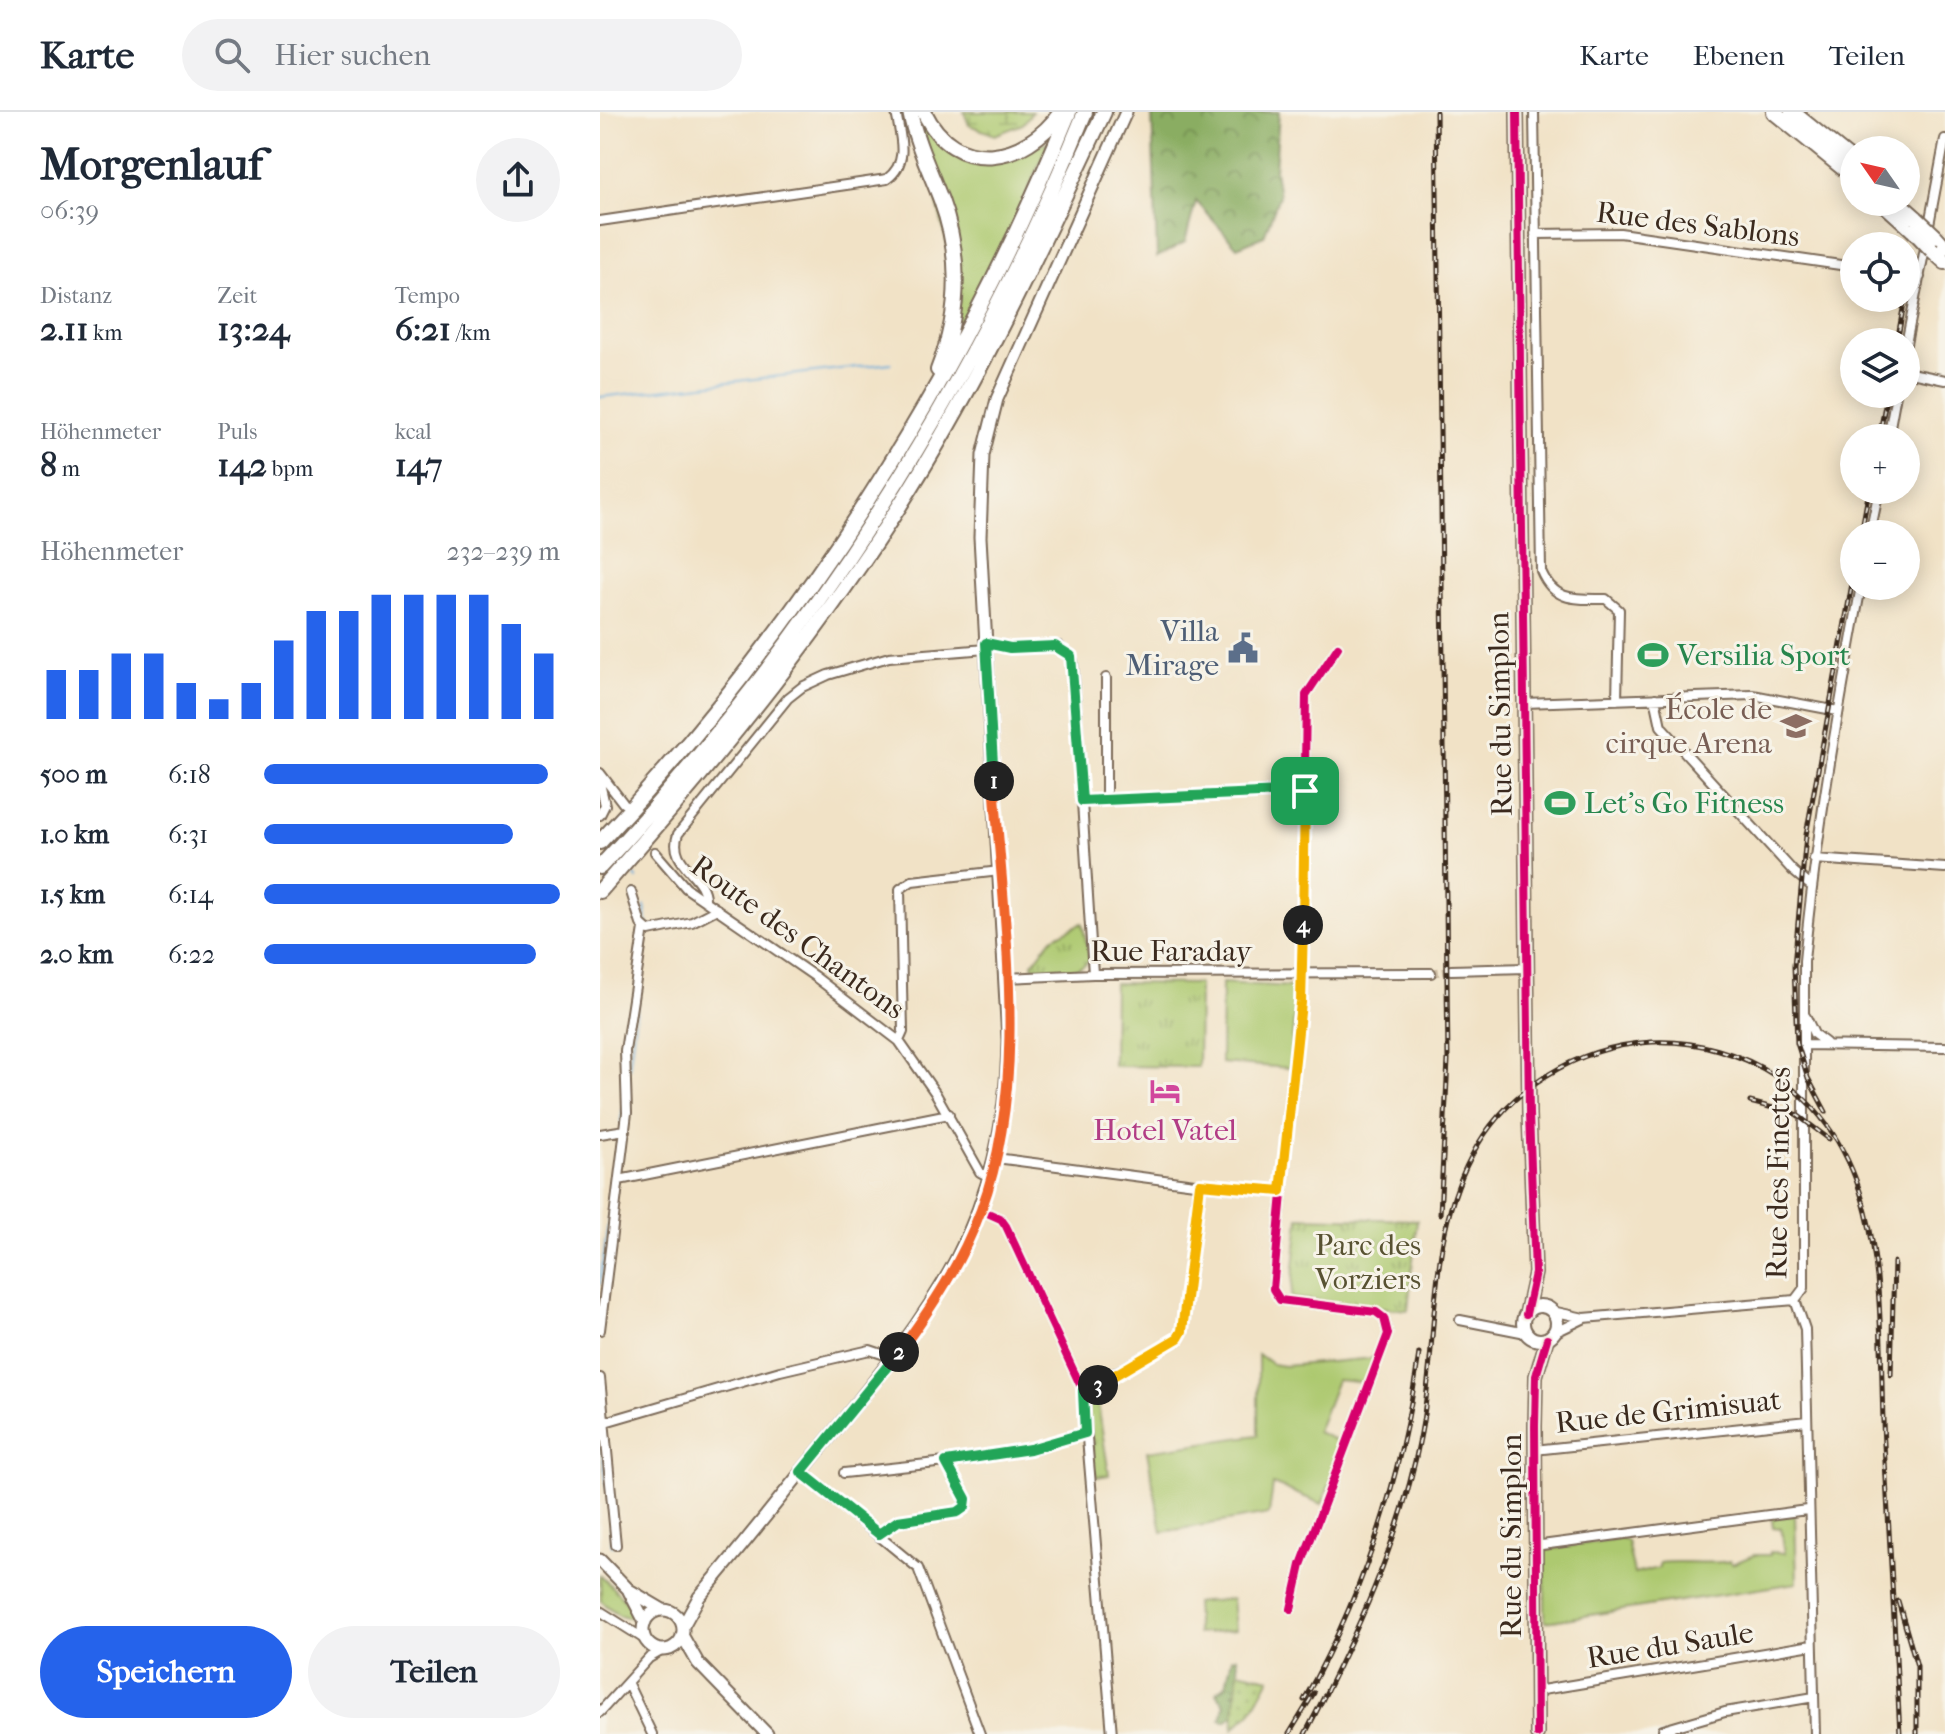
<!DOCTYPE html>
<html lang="de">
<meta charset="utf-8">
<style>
body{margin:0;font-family:"IM FELL French Canon",serif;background:#f2f2f3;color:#1f2937;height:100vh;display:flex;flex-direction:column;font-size:30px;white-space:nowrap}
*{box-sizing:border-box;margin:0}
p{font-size:26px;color:#747a83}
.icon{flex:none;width:44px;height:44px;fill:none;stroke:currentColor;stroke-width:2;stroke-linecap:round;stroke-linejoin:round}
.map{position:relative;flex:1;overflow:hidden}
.sheet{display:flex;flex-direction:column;background:#fff;width:600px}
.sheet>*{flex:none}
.needle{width:52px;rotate:304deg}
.buttons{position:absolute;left:1240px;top:24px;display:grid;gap:16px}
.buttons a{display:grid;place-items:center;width:80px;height:80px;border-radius:50%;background:#fff;box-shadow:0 4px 20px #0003;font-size:40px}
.pin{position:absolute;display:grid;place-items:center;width:68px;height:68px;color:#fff;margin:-34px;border-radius:16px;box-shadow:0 4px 12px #0006}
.km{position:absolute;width:40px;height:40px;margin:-20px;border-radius:50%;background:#222;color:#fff;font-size:22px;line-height:40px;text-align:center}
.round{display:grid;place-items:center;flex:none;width:84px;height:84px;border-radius:42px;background:#f2f2f3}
.overview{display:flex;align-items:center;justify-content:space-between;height:136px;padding:0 40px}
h1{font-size:44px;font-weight:700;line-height:60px}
.stats{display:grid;grid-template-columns:repeat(3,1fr);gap:12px;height:136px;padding:8px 40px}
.stats div{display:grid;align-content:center}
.stats b{font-size:34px;font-weight:700}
.stats small{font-size:22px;font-weight:400}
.stats p{font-size:22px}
.chart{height:224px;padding:16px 40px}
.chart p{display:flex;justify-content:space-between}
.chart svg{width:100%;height:144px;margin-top:8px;stroke:#2563eb;stroke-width:6}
.button{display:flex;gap:16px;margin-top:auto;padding:16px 40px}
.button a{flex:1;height:92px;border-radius:48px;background:#2563eb;color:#fff;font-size:32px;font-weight:700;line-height:92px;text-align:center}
.button a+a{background:#f2f2f3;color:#1f2937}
ul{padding:0 40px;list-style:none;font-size:26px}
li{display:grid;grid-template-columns:128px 96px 1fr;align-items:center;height:60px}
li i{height:20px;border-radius:10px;background:#2563eb}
header{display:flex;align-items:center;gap:48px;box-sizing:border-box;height:112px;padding:0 40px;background:#fff;border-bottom:2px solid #e0e1e3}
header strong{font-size:38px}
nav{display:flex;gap:44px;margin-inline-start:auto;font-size:28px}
.search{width:560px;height:72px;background:#f2f2f3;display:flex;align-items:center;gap:20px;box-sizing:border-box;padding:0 28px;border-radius:44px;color:#747a83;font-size:30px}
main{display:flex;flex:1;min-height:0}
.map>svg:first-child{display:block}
</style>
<header>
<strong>Karte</strong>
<div class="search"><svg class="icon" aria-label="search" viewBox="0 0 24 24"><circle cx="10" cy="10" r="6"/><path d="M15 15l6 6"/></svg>Hier suchen</div>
<nav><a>Karte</a><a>Ebenen</a><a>Teilen</a></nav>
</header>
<main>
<section class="sheet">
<div class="overview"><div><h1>Morgenlauf</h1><p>06:39</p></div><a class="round"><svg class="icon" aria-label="share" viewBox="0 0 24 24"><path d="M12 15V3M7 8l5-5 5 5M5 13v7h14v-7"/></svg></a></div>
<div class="stats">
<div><p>Distanz</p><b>2.11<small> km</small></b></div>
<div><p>Zeit</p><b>13:24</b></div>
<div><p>Tempo</p><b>6:21<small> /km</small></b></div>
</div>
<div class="stats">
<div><p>Höhenmeter</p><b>8<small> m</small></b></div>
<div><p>Puls</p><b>142<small> bpm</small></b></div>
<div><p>kcal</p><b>147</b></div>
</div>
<div class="chart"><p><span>Höhenmeter</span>232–239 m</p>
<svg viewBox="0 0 160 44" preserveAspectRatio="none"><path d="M5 44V29M15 44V29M25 44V24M35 44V24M45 44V33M55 44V38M65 44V33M75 44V20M85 44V11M95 44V11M105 44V6M115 44V6M125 44V6M135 44V6M145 44V15M155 44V24"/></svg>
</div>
<ul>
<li><b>500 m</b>6:18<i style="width:96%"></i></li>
<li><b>1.0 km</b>6:31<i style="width:84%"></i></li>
<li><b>1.5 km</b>6:14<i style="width:100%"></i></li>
<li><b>2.0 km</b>6:22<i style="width:92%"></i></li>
</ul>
<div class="button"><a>Speichern</a><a>Teilen</a></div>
</section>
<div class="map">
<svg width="1345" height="1622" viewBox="0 0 1345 1622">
<defs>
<pattern id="forest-crowns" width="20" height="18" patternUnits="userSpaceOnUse" patternTransform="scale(2)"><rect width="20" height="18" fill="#8aad62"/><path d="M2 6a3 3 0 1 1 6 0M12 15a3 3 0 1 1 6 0" fill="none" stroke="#728d50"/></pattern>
<pattern id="wetland-marsh" width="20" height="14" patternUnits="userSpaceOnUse" patternTransform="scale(2)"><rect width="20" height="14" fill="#adc970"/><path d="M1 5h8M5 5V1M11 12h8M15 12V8" fill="none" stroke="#8ea35b"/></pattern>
<pattern id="park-tufts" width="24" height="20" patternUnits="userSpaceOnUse" patternTransform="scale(2)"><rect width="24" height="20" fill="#adc970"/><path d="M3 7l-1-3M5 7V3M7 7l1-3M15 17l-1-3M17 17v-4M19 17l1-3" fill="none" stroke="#8ea35b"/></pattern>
<pattern id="garden-dots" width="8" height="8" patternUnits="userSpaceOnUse" patternTransform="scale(2)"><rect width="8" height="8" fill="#adc970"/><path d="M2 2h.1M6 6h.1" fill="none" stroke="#8ea35b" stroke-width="1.8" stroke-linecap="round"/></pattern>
</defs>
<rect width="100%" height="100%" fill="#f7f3e8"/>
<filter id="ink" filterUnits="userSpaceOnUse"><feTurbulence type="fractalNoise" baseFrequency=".0125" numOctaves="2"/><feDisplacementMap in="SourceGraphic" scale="16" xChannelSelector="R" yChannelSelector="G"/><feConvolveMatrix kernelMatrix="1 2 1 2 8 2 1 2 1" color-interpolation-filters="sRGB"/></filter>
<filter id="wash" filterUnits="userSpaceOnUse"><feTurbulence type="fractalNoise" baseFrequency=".006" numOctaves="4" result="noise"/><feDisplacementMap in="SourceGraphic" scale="32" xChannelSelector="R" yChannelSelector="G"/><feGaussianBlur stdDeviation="1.8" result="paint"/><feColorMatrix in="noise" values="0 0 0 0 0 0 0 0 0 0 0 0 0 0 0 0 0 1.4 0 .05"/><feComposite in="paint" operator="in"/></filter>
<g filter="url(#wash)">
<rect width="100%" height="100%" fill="#f1e2c6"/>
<path fill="#adc970" stroke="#747a47" stroke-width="2" d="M315 0 358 41 432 37 449 29 420 98 349 242 360 184Z
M622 871 693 875 696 881 690 956 621 951Z
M658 1242 672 1252 684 1254 776 1246 767 1271 737 1268 717 1320 745 1332 722 1392 673 1372 669 1402 562 1420 547 1339 658 1323Z
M1195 1403 1197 1471 945 1510V1438L1021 1426 1027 1429 1034 1462 1059 1456V1451C1084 1448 1105 1453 1130 1449L1132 1452 1154 1443H1170V1440L1185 1441 1181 1416 1173 1415 1172 1406Z
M0 1463 29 1492 38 1507 19 1503 1 1489Z
M632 1487 635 1518 597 1522 595 1491Z"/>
<path fill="url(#forest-crowns)" stroke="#626c40" stroke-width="2" d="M552 0H679L675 58 679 84 664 124 637 135 596 89 585 130 557 145Z
M637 1545 641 1578 633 1581 638 1587 634 1603 625 1609 621 1607 625 1592 616 1581 626 1573 632 1546Z"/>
<path fill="url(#wetland-marsh)" stroke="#747a47" stroke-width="2" d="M364 0H432L423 12 395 23 369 13Z"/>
<path fill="url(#park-tufts)" stroke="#747a47" stroke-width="2" d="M482 811 490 847C478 863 455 859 436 860L432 852 452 826Z
M514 871 599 872 598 955 513 954Z
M699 1105 817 1108 808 1198 691 1186Z
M498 1292 509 1363 496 1365 487 1294Z"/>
<path fill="url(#garden-dots)" stroke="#747a47" stroke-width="2" d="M638 1559 670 1566 652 1599 633 1617Z"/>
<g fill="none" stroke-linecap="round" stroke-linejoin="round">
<path stroke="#63a9d9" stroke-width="2" d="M0 285 291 251
M35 763 37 767
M45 794 47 813
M29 956 43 847
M21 1010 23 997
M16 1051 19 1025
M0 1172 14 1066
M0 1321 7 1376
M10 1414 12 1434"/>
</g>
</g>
<g filter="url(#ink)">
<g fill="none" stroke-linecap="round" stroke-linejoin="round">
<path stroke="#cdbda4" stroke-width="8" stroke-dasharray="8 4" stroke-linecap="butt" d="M831 861 851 858"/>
<g stroke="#7b6a59" stroke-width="12">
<path id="minor" d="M934 0 941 459C954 490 976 487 1006 487L1019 498 1017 588
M0 109 287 67C310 50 300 24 296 0
M1328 118 1345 27
M935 122 1020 121 1254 155
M1306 163 1320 165
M1306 232 1326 131
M1306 260 1345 268
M1288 326 1296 282
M1270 422 1279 378
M386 531 410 536 459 534 473 549 493 862
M506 566V687
M1055 586 1061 614 1193 759 1211 774
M924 591 1153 583 1238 599
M0 661 23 691
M0 671 5 693 0 703
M482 689 705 679
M55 740 86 776 214 864 299 929 336 982 380 1060 391 1066
M1214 747 1345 756
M31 780 41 812 49 819 92 810 117 797
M105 789C107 763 67 753 78 722L188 586 202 575 228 563 289 545 386 537
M851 858 927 856
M406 866 493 862 831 861
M1206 905 1214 922 1226 931
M299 929 303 920 300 777 312 769 400 759
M1204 933 1345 935
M0 1022 25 1018
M396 1046 610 1074 681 1079
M19 1068 349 1002
M381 1098 401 1107 406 1114 483 1279 512 1622
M1195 1188 1204 1176V849C1216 723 1238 599 1261 474
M1195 1188 1205 1217 1215 1622
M952 1199 984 1206 1195 1188
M860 1208 926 1221
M0 1218 27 1001 25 939 44 816
M954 1221 983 1207
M0 1266 16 1433
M483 1279 578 1226 582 1219 600 1072
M5 1310 180 1259 270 1238 294 1246
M934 1338 1207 1309
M201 1360 318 1456 380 1622
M244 1361 346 1350
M279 1422 298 1409 358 1400 365 1395 366 1387 346 1350 430 1337 485 1321
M934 1434 1207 1398
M691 1497 701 1453 788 1222 784 1206 776 1200 680 1188 673 1177 702 871 706 583 738 535
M0 1499 46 1528
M28 1572 52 1622
M936 1579 1212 1533
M0 1600 49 1546 63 1538
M1063 1622V1618L1125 1600 1214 1585"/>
</g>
<g stroke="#7b6a59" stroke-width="15">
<path id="secondary" d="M0 1448 29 1478 63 1498
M29 1479 45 1510
M43 1518a20 20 0 1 1 40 0a20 20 0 1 1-40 0Z
M83 1514 99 1485C140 1437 179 1387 219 1338 330 1201 405 1114 408 928L380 425 383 343 397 287 526 0
M82 1523 98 1551 167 1622"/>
</g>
<g stroke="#7b6a59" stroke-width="16">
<path id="primary" d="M917 0 929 1002 935 1161 926 1202
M923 1211a17 17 0 1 1 34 0a17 17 0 1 1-34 0Z
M937 1622 935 1314 936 1264 947 1227"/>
</g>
<g stroke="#7b6a59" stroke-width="18">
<path id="motorway" d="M310 0C316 31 330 59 341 88 362 145 360 202 338 258
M324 0C355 64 425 52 461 0
M1174 0 1254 65
M1192 0 1254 50
M1282 90 1313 118
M1298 90 1316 106
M1335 124 1345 135
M1332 138 1345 150
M0 730C199 519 360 269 469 0
M0 755C207 535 372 280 485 0
M0 779C119 644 233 506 326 351 394 238 448 119 504 0"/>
</g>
<use href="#minor" stroke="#fff" stroke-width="8"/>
<use href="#secondary" stroke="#fff" stroke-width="11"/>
<use href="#primary" stroke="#fff" stroke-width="12"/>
<use href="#motorway" stroke="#fff" stroke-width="14"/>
<g stroke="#3b2a1e" stroke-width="5">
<path id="rail" d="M836 0 848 948 840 1102
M1297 230 1305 186
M1279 326 1287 282
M1261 422 1269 378
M1150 990 1196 1002 1229 1027
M1226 1000 1208 966 1197 931 1194 854 1206 723 1254 461
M1291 1263 1294 1150
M1298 1489 1317 1554V1622
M704 1588C765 1479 802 1364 819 1241
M689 1622 714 1581
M705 1622C755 1526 801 1428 821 1321 838 1231 827 1128 871 1045 905 978 977 934 1052 930 1096 928 1141 941 1177 965 1296 1045 1277 1207 1284 1332 1290 1429 1295 1525 1300 1622"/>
</g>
<use href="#rail" stroke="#f7f3e8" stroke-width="2" stroke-dasharray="6" stroke-linecap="butt"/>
<g stroke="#7b6a59" stroke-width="18" stroke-linecap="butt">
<path id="motorway-bridge" d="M1316 106 1335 124
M1313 118 1332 138"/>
</g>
<use href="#motorway-bridge" stroke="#fff" stroke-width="14"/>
<g stroke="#f7f3e8" stroke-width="13">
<path id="cycleway" d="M917 0 929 1002 935 1161 926 1202
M381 1098 401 1107 406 1114 483 1279
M691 1497 701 1453 788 1222 784 1206 776 1200 680 1188 673 1177 702 871 706 583 738 535
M937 1622 935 1314 936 1264 947 1227"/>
</g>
<use href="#cycleway" stroke="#d6006c" stroke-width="8"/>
</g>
</g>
<g fill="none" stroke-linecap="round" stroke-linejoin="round" filter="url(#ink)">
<g stroke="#fff" stroke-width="16">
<path id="split-1" d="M394 669 386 531 410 536 455 534 471 544 482 689 705 679"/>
</g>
<g stroke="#fff" stroke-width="16">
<path id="split-2" d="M299 1240C332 1195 362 1150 381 1098 430 967 403 806 394 669"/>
</g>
<g stroke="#fff" stroke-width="16">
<path id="split-3" d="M299 1240 201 1360 279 1422 298 1409 358 1400 365 1395 366 1387 346 1350 430 1337 485 1321 483 1279 498 1273"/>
</g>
<g stroke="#fff" stroke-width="16">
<path id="split-4" d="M498 1273 578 1226 582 1219 600 1072 681 1079 701 891 703 813"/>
</g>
<g stroke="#fff" stroke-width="16">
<path id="split-5" d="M703 813 705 679"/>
</g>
<use href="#split-1" stroke="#22a559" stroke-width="10"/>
<use href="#split-2" stroke="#f0652b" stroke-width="10"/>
<use href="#split-3" stroke="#22a559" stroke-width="10"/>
<use href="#split-4" stroke="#f5b400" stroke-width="10"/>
<use href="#split-5" stroke="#f5b400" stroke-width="10"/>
</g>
<defs>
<g id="civic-bare" transform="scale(2.4)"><path d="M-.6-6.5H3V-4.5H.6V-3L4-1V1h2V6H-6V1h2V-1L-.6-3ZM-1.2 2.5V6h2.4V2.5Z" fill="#5c6f8a" stroke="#f7f3e8" stroke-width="2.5" paint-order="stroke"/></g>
<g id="stadium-bare" transform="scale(2.4)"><path d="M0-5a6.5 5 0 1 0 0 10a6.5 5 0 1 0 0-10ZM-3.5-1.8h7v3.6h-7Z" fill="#2e9e5b" stroke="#f7f3e8" stroke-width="2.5" paint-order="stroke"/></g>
<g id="school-bare" transform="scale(2.4)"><path d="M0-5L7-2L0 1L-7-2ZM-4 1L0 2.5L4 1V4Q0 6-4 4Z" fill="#8d6e63" stroke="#f7f3e8" stroke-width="2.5" paint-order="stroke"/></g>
<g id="hotel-bare" transform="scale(2.4)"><path d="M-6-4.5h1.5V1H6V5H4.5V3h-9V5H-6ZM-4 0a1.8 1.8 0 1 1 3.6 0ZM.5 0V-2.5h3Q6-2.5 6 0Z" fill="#d1479c" stroke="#f7f3e8" stroke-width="2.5" paint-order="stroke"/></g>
</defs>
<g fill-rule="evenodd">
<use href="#civic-bare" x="643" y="536"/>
<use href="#stadium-bare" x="1053" y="543"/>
<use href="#school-bare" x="1196" y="614"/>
<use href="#stadium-bare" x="960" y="691"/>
<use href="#hotel-bare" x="565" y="979"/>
</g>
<g text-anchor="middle" stroke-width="6" stroke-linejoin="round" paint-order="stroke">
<g font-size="30" fill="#3b2a1e" stroke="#f7f3e8">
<text transform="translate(1098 112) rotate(7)" y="10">Rue des Sablons</text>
<text transform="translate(900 602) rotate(-91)" y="10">Rue du Simplon</text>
<text transform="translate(198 825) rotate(36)" y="10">Route des Chantons</text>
<text x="571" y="849">Rue Faraday</text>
<text transform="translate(1178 1061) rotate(-89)" y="10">Rue des Finettes</text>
<text transform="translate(1068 1299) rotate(-6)" y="10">Rue de Grimisuat</text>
<text transform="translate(911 1424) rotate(-90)" y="10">Rue du Simplon</text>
<text transform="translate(1070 1533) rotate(-9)" y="10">Rue du Saule</text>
</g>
<g font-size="30" fill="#4e5e75" stroke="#f7f3e8" text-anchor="end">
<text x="619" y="529">Villa<tspan x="619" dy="34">Mirage</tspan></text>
</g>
<g font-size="30" fill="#27864d" stroke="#f7f3e8" text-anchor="start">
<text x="1077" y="553">Versilia Sport</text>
<text x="984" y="701">Let's Go Fitness</text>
</g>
<g font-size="30" fill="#785e54" stroke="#f7f3e8" text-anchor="end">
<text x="1172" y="607">École de<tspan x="1172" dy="34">cirque Arena</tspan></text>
</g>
<g font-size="30" fill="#b23c85" stroke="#f7f3e8">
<text x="565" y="1028">Hotel Vatel</text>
</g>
<g font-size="30" fill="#585232" stroke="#f7f3e8">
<text x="768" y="1143">Parc des<tspan x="768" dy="34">Vorziers</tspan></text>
</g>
</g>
</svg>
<div class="buttons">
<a><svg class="needle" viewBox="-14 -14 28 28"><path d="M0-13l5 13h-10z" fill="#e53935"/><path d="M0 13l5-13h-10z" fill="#747a83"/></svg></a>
<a><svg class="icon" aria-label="locate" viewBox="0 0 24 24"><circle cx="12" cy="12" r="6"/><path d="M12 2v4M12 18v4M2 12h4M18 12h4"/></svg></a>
<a><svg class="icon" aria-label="layers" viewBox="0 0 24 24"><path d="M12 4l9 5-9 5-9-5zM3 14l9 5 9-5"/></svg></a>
<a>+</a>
<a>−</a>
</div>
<div class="pin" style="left:705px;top:679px;background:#1e9e55"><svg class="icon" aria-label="arrive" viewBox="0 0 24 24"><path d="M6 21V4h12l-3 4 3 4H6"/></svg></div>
<b class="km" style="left:394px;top:669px">1</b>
<b class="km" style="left:299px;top:1240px">2</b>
<b class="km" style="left:498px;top:1273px">3</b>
<b class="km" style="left:703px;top:813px">4</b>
</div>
</main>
